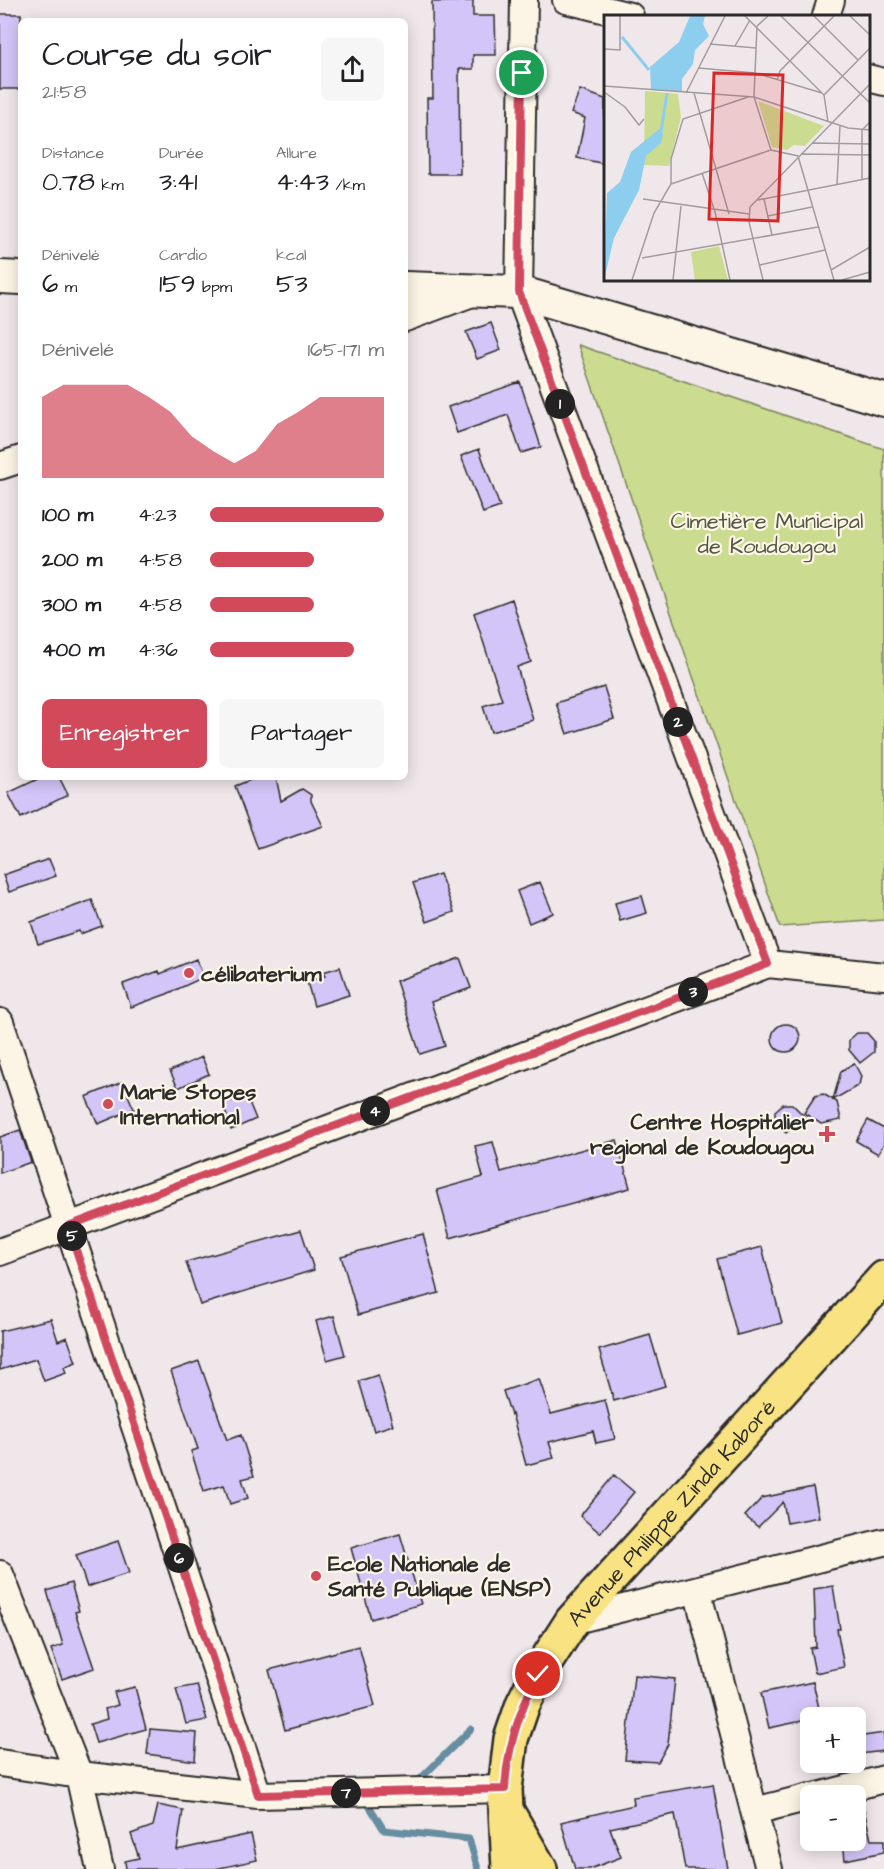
<!DOCTYPE html>
<html lang="fr">
<meta charset="utf-8">
<style>
body{margin:0;font-family:"Architects Daughter",sans-serif;background:#f6f6f6;color:#202124;height:100vh;display:flex;flex-direction:column;font-size:22px;white-space:nowrap}
*{box-sizing:border-box;margin:0}
p{font-size:20px;color:#757577}
.icon{flex:none;width:33px;height:33px;fill:none;stroke:currentColor;stroke-width:2;stroke-linecap:round;stroke-linejoin:round}
.map{position:relative;flex:1;overflow:hidden}
.sheet{position:absolute;left:18px;top:18px;width:390px;height:762px;display:flex;flex-direction:column;background:#fff;border-radius:9px;box-shadow:0 3px 15px #0003}
.sheet>*{flex:none}
.fabs{position:absolute;left:800px;top:1707px;display:grid;gap:12px}
.fabs a{display:grid;place-items:center;width:66px;height:66px;border-radius:9px;background:#fff;box-shadow:0 3px 15px #0003;font-size:30px}
.pin{position:absolute;display:grid;place-items:center;width:51px;height:51px;color:#fff;margin:-26px;border:3px solid #fff;border-radius:50%;box-shadow:0 2px 6px #0007}
.km{position:absolute;width:30px;height:30px;margin:-15px;border-radius:50%;background:#222;color:#fff;font-size:16px;line-height:30px;text-align:center}
.round{display:grid;place-items:center;flex:none;width:63px;height:63px;border-radius:9px;background:#f6f6f6}
.overview{display:flex;align-items:center;justify-content:space-between;height:102px;padding:0 24px}
h1{font-size:33px;font-weight:600;line-height:45px}
.figures{display:grid;grid-template-columns:repeat(3,1fr);gap:9px;height:102px;padding:6px 24px}
.figures div{display:grid;align-content:center}
.figures b{font-size:26px;font-weight:600}
.figures small{font-size:16px;font-weight:400}
.figures p{font-size:16px}
.chart{height:168px;padding:12px 24px}
.chart p{display:flex;justify-content:space-between}
.chart svg{width:100%;height:108px;margin-top:6px;fill:#d1495b;opacity:.7}
.action{display:flex;gap:12px;margin-top:auto;padding:12px 24px}
.action a{flex:1;height:69px;border-radius:9px;background:#d1495b;color:#fff;font-size:24px;font-weight:600;line-height:69px;text-align:center}
.action a+a{background:#f6f6f6;color:#202124}
ul{padding:0 24px;list-style:none;font-size:20px}
li{display:grid;grid-template-columns:96px 72px 1fr;align-items:center;height:45px}
li i{height:15px;border-radius:8px;background:#d1495b}
.map>svg:first-child{display:block}
</style>
<div class="map">
<svg width="884" height="1869" viewBox="0 0 884 1869">
<rect width="100%" height="100%" fill="#f0e7ea"/>
<filter id="ink" filterUnits="userSpaceOnUse"><feTurbulence type="fractalNoise" baseFrequency=".0167" numOctaves="2"/><feDisplacementMap in="SourceGraphic" scale="12" xChannelSelector="R" yChannelSelector="G"/><feConvolveMatrix kernelMatrix="1 2 1 2 8 2 1 2 1" color-interpolation-filters="sRGB"/></filter>
<g filter="url(#ink)">
<path fill="#cbdc90" stroke="#7b845e" stroke-width="1.5" d="M578 345 884 449V920L780 927Z"/>
<g fill="none" stroke-linecap="round" stroke-linejoin="round">
<path stroke="#668da0" stroke-width="7" d="M415 1784 471 1729
M365 1799 384 1830 469 1839 478 1869"/>
</g>
<path fill="#d3c5f7" stroke="#2b2b2b" stroke-width="1.5" d="M473 1V16H495L496 55H473V69H459L460 174H428L427 98H433L432 2Z
M0 14H21V89H0Z
M580 90 605 99V164L577 158 585 118 571 113Z
M491 323 501 350 477 359 466 332Z
M520 382 541 447 521 453 508 415 457 433 448 407Z
M479 449 500 507 483 513 461 456Z
M512 599 531 662 517 667 533 720 491 732 483 706 502 700 474 613Z
M604 687 614 719 567 734 556 703Z
M42 777H59L68 795 21 818 8 793Z
M258 777H276L281 801 302 789 311 795V801L323 826 258 849 235 786Z
M49 859 56 876 9 892 3 875Z
M440 874 454 912 427 922 413 883Z
M540 882 553 913 529 923 517 891Z
M642 896 647 913 620 921 615 903Z
M92 900 102 926 80 934 79 931 38 944 31 922Z
M460 958 471 988 431 1002 445 1046 420 1054 396 981Z
M196 959 204 977 167 994 131 1007 123 984 159 971 160 974Z
M340 967 349 995 314 1006 307 982 325 976 323 972Z
M772 1038a14 14 0 1 1 28 0a14 14 0 1 1-28 0Z
M857 1033H867L874 1041V1052L860 1063 849 1050V1040Z
M202 1057 209 1074 178 1088 170 1071Z
M854 1063 861 1076 859 1085 833 1100 841 1071Z
M122 1082 134 1109 98 1124 86 1097Z
M823 1094 837 1102 841 1120 821 1124 804 1113 815 1096Z
M246 1095 256 1119 231 1130 223 1104Z
M783 1104H792L805 1117 786 1133 775 1121V1111Z
M868 1120 884 1129V1143L878 1154 856 1141Z
M20 1130 31 1162 0 1173V1137Z
M617 1140 630 1188 450 1238 437 1190 483 1177 475 1146 493 1142 501 1172Z
M301 1230 314 1270 200 1305 186 1262Z
M423 1234 439 1293 358 1315 341 1256Z
M762 1247 782 1323 737 1335 717 1259Z
M334 1316 345 1355 327 1360 316 1321Z
M51 1319 58 1341 67 1337 76 1362 64 1367 66 1373 44 1381 36 1359 0 1370V1331Z
M650 1335 665 1386 614 1401 599 1350Z
M199 1361 227 1440 241 1435 254 1476 242 1479 248 1498 230 1504 224 1485 204 1491 191 1451 198 1449 171 1371Z
M378 1375 393 1425 374 1431 359 1381Z
M539 1379 551 1414 605 1400 615 1439 596 1443 593 1431 549 1442 554 1458 526 1465 512 1414 511 1415 503 1391Z
M614 1475 634 1492 600 1533 580 1516Z
M813 1487 819 1517 787 1523 783 1502 758 1527 745 1516 762 1498Z
M400 1534 421 1604 371 1619 351 1548Z
M118 1541 129 1573 87 1587 76 1555Z
M71 1583 79 1611 75 1612 94 1668 62 1679 51 1649 63 1645 47 1591Z
M833 1586 840 1629H837L844 1667 815 1673 810 1648 816 1647 814 1589Z
M359 1646 375 1706 285 1730 269 1670Z
M634 1675 675 1679 668 1744 658 1762 625 1760Z
M813 1682 821 1717 769 1728 761 1693Z
M197 1685 207 1720 186 1724 176 1689Z
M135 1687 146 1729 96 1743 90 1724 107 1719 105 1709 118 1705 114 1692Z
M150 1729 197 1733 195 1761 147 1754Z
M884 1733V1751L859 1754 857 1737Z
M713 1784 728 1869H685L675 1814 610 1828 621 1857 590 1869H575L561 1822 634 1805 633 1797Z
M158 1805 183 1810 177 1850 251 1834 257 1860 215 1869H126L125 1861 139 1858 131 1834 153 1826Z
M863 1805 871 1840H884V1852L845 1860 843 1840H855V1806Z"/>
<g fill="none" stroke-linecap="round" stroke-linejoin="round">
<g stroke="#2b2b2b" stroke-width="30">
<path id="minor" d="M524 0 519 292 768 964
M566 0 630 16
M826 16 831 0
M868 78 884 82
M405 318 472 293
M0 466 21 459
M0 1022 258 1795
M0 1252 768 964 884 976
M0 1574 79 1775 100 1869
M697 1590 769 1869
M572 1621 884 1542
M0 1763 79 1775 258 1795 505 1789
M818 1796 884 1779
M755 1811 810 1797"/>
</g>
<g stroke="#2b2b2b" stroke-width="36">
<path id="tertiary" d="M0 277 21 278
M405 288 519 292 884 400"/>
</g>
<g stroke="#2b2b2b" stroke-width="38">
<g id="primary">
<path d="M509 1815 540 1869"/>
<path id="s1" d="M509 1869 505 1789 511 1739 523 1704 538 1674 572 1621 884 1278"/>
</g>
</g>
<use href="#minor" stroke="#fcf5e5" stroke-width="26"/>
<use href="#tertiary" stroke="#fcf5e5" stroke-width="32"/>
<use href="#primary" stroke="#f8e281" stroke-width="33"/>
</g>
</g>
<g fill="none" stroke-linecap="round" stroke-linejoin="round" filter="url(#ink)">
<g stroke="#fff" stroke-width="12">
<path id="route" d="M522 73 519 292 768 964 68 1226 258 1795 505 1789C507 1747 519 1711 538 1674"/>
</g>
<use href="#route" stroke="#d1495b" stroke-width="8"/>
</g>
<g fill="#d1495b" stroke="#fcf5e5" stroke-width="2">
<circle cx="189" cy="973" r="6"/>
<circle cx="108" cy="1104" r="6"/>
<path d="M824 1125h6v6h6v6h-6v6h-6v-6h-6v-6h6z"/>
<circle cx="316" cy="1576" r="6"/>
</g>
<g text-anchor="middle" stroke-width="4.5" stroke-linejoin="round" paint-order="stroke">
<g font-size="22" fill="#535744" stroke="#fcf5e5">
<text x="767" y="528">Cimetière Municipal<tspan x="767" dy="25">de Koudougou</tspan></text>
</g>
<g font-size="22" font-weight="bold" fill="#2b2b2b" stroke="#fcf5e5" text-anchor="start">
<text x="201" y="981">célibaterium</text>
<text x="120" y="1099">Marie Stopes<tspan x="120" dy="25">International</tspan></text>
<text x="814" y="1129" text-anchor="end">Centre Hospitalier<tspan x="814" dy="25">regional de Koudougou</tspan></text>
<text x="328" y="1571">Ecole Nationale de<tspan x="328" dy="25">Santé Publique (ENSP)</tspan></text>
</g>
<g font-size="22" fill="#2b2b2b" stroke="#fcf5e5">
<text dy="8" stroke="none"><textPath href="#s1" startOffset="411">Avenue Philippe Zinda Kaboré</textPath></text>
</g>
</g>
<g transform="translate(604 15)">
<rect width="266" height="266" fill="#f0e7ea"/>
<path d="M41 76 74 79 77 102 65 151 40 150ZM154 86 220 111 201 131 190 130 183 135 168 132ZM115 231 124 265H91L87 237Z" fill="#cbdc90"/>
<path d="M86 1H101L99 9 105 21 91 35 89 49 78 64V77L47 75 46 52 75 27ZM55 114 59 119 57 128 42 141 35 175 10 223 0 265 3 178 16 167 27 137Z" fill="#8dceee"/>
<path fill="none" stroke="#8dceee" stroke-width="3" d="M18 22 45 55M57 117 63 78"/>
<path fill="none" stroke="#a19c9e" stroke-width="1.5" d="M141 1 220 80 224 107M164 1 153 11 150 82 167 135M177 1 266 88M210 1 254 45M246 1 266 20M0 27V1M106 29 152 33M131 31 146 5M0 34 16 35V1M95 53 151 58 218 78M173 65 176 56 230 1M0 71 150 82 244 113 266 115M0 77 21 92 35 110 40 104M82 78 121 1M90 78 125 199M220 80 266 33M208 128 266 129M197 139 266 140M98 158 111 197 126 265M258 165V115L266 107M67 169 167 135 194 141 230 265M233 169 236 111M39 184 145 199M160 184 168 220M154 185 266 163M164 201 208 192M38 243 214 212M156 250 221 235M227 255 266 232M28 265 50 198 67 169V144L79 104 144 82M69 265 77 191M159 265 145 207 146 192 266 69M238 265 266 257"/>
<path fill="#d62828" fill-opacity="0.15" stroke="#d62828" stroke-width="3" d="M110 58 179 60 174 206 105 204Z"/>
<rect width="266" height="266" fill="none" stroke="#2b2b2b" stroke-width="3"/>
</g>
</svg>
<div class="fabs">
<a>+</a>
<a>−</a>
</div>
<div class="pin" style="left:522px;top:73px;background:#1e9e55"><svg class="icon" aria-label="arrive" viewBox="0 0 24 24"><path d="M6 21V4h12l-3 4 3 4H6"/></svg></div>
<div class="pin" style="left:538px;top:1674px;background:#d93025"><svg class="icon" aria-label="check" viewBox="0 0 24 24"><path d="M5 12l5 5 9-10"/></svg></div>
<b class="km" style="left:560px;top:404px">1</b>
<b class="km" style="left:678px;top:722px">2</b>
<b class="km" style="left:693px;top:992px">3</b>
<b class="km" style="left:375px;top:1111px">4</b>
<b class="km" style="left:72px;top:1236px">5</b>
<b class="km" style="left:179px;top:1558px">6</b>
<b class="km" style="left:346px;top:1793px">7</b>
<section class="sheet">
<div class="overview"><div><h1>Course du soir</h1><p>21:58</p></div><a class="round"><svg class="icon" aria-label="share" viewBox="0 0 24 24"><path d="M12 15V3M7 8l5-5 5 5M5 13v7h14v-7"/></svg></a></div>
<div class="figures">
<div><p>Distance</p><b>0.78<small> km</small></b></div>
<div><p>Durée</p><b>3:41</b></div>
<div><p>Allure</p><b>4:43<small> /km</small></b></div>
</div>
<div class="figures">
<div><p>Dénivelé</p><b>6<small> m</small></b></div>
<div><p>Cardio</p><b>159<small> bpm</small></b></div>
<div><p>kcal</p><b>53</b></div>
</div>
<div class="chart"><p><span>Dénivelé</span>165–171 m</p>
<svg viewBox="0 0 160 44" preserveAspectRatio="none"><path d="M0 44V11L10 6L20 6L30 6L40 6L50 11L60 17L70 27L80 33L90 38L100 33L110 22L120 17L130 11L140 11L150 11L160 11V44z"/></svg>
</div>
<ul>
<li><b>100 m</b>4:23<i style="width:100%"></i></li>
<li><b>200 m</b>4:58<i style="width:60%"></i></li>
<li><b>300 m</b>4:58<i style="width:60%"></i></li>
<li><b>400 m</b>4:36<i style="width:83%"></i></li>
</ul>
<div class="action"><a>Enregistrer</a><a>Partager</a></div>
</section>
</div>
